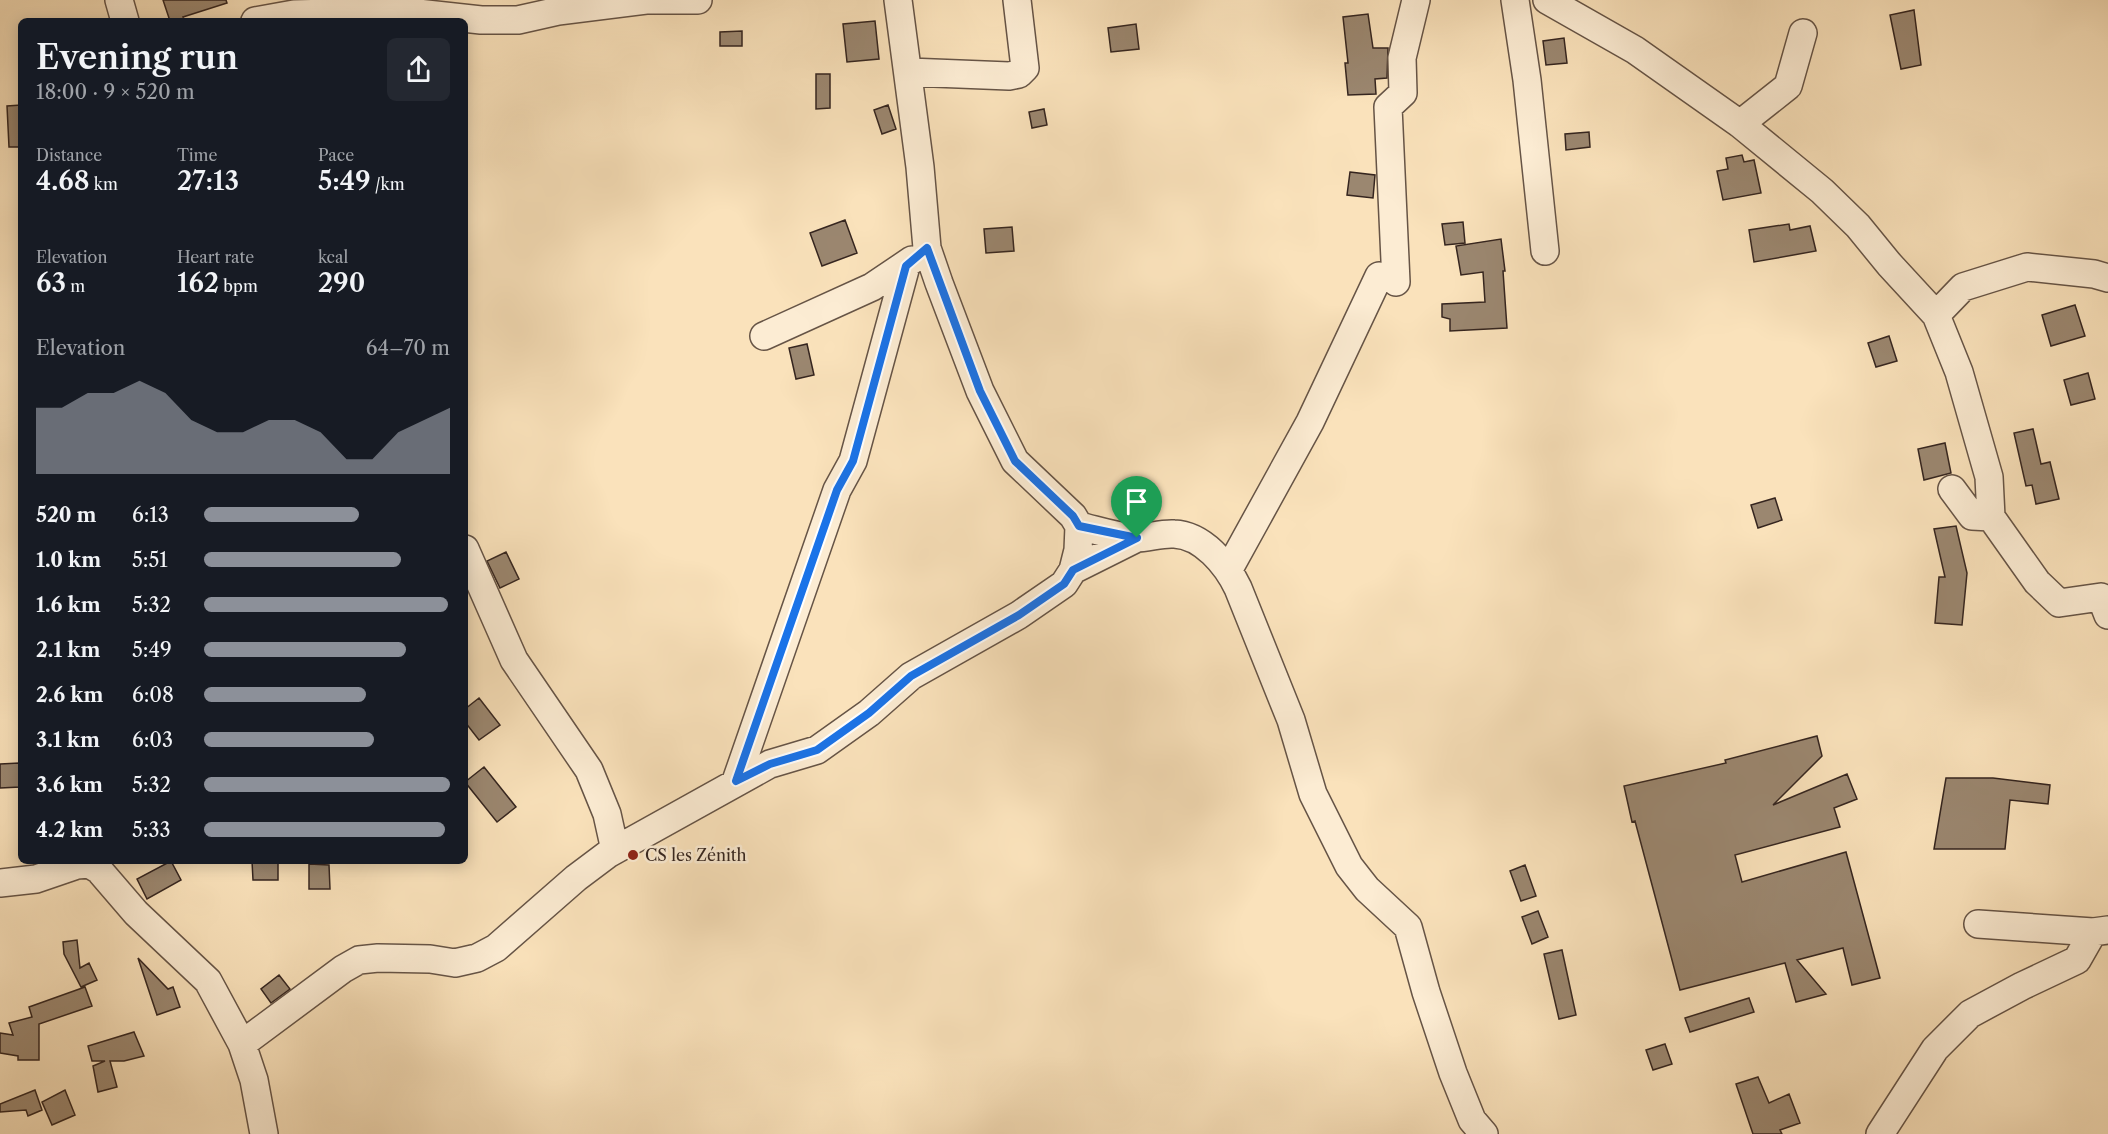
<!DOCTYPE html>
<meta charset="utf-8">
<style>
body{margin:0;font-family:"Libre Caslon Text",serif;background:#242831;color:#f1f3f6;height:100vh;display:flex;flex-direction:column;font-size:22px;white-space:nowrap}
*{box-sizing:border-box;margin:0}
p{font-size:20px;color:#9ea1a6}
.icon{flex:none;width:33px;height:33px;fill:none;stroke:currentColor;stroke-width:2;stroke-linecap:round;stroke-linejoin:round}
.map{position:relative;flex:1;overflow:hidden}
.details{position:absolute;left:18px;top:18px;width:450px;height:846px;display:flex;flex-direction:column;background:#171b24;border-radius:9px;box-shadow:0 3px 15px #0003}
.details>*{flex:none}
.pin{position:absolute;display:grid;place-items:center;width:51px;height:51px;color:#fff;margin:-62px -26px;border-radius:50% 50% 50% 0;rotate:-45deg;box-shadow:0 0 6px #0007}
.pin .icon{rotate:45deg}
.round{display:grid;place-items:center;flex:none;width:63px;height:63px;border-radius:9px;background:#242831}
.summary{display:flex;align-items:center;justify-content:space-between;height:102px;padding:0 18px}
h1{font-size:33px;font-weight:600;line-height:45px}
.figures{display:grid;grid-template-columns:repeat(3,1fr);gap:9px;height:102px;padding:6px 18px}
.figures div{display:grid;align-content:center}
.figures b{font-size:26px;font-weight:600}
.figures small{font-size:16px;font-weight:400}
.figures p{font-size:16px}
.chart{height:168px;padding:12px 18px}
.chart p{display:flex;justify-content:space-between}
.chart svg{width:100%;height:108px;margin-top:6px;fill:#8c9099;opacity:.7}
ul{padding:0 18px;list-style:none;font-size:20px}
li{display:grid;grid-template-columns:96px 72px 1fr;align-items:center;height:45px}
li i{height:15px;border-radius:8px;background:#8c9099}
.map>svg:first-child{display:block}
</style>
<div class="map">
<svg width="2108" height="1134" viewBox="0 0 2108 1134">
<rect width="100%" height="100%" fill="#fae2bb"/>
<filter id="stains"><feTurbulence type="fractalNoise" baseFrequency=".00333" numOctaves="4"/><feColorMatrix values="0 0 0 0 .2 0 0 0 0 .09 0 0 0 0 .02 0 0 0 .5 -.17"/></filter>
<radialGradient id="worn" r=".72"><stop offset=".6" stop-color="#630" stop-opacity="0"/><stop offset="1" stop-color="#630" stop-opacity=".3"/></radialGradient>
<path fill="#9b8770" stroke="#35251f" stroke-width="1.5" d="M163 0H226L227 3 183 17 185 21H170Z
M1914 10 1921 65 1901 69 1890 15Z
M1368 14 1373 48H1388L1387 78 1375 79 1376 94 1348 95 1345 63H1348L1343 17Z
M875 21 879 59 847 62 843 24Z
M1136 24 1139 49 1111 52 1108 28Z
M742 31V46H720V32Z
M1564 38 1567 63 1546 65 1543 41Z
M816 74H830V108L816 109Z
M21 105V147H9L7 106Z
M888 105 896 129 882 134 874 110Z
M1044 109 1047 125 1032 128 1029 112Z
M1589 132 1590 147 1566 150 1565 134Z
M1742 155 1744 162 1754 160 1761 193 1723 200 1717 171 1728 169 1726 158Z
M1350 172 1375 175 1373 198 1347 195Z
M845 220 857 253 822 266 810 233Z
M1463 222 1465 243 1445 245 1442 224Z
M1789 224 1790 230 1810 226 1816 251 1754 262 1749 230Z
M1012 227 1014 251 986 253 984 229Z
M1501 239 1505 271H1503L1507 328 1450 331V319L1442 317V304L1485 302 1483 272 1461 275 1456 246Z
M2075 305 2085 336 2051 346 2042 315Z
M1889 336 1897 361 1876 367 1868 343Z
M807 344 814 375 796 379 789 348Z
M2088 373 2095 399 2071 405 2064 380Z
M2033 429 2041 464 2050 462 2059 499 2036 504 2032 485 2026 486 2014 433Z
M1945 443 1951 473 1924 480 1918 449Z
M1775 498 1782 520 1758 528 1751 505Z
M1956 526 1967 573 1962 625 1935 623 1939 577H1945L1934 529Z
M506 552 519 579 500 588 487 561Z
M479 698 500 725 479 740 465 722V709Z
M1817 736 1822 756 1773 805 1847 774 1857 799 1834 808 1840 827 1735 855 1742 882 1846 852 1880 978 1852 985 1843 948 1797 960 1826 994 1796 1002 1785 963 1680 990 1635 821 1632 822 1624 786 1726 763 1725 760Z
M19 763 20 787 0 788V764Z
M484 767 516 807 497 822 465 782Z
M1946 778H1993L2050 785 2048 804 2010 800 2005 849H1934Z
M171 861 181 880 147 899 137 879Z
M252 861H278V880H253Z
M309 864 329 865 330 889H309Z
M1525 865 1536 896 1521 901 1510 871Z
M1538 911 1548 937 1532 944 1522 917Z
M77 940 80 968 89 963 97 980 81 987 64 954 63 942Z
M1562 950 1576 1015 1559 1019 1544 954Z
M138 958 168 989 173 987 180 1007 157 1015Z
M279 975 290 989 271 1003 261 989Z
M85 987 92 1006 39 1024V1060H18V1056L0 1053V1033L13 1035 9 1023 32 1017 29 1007Z
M1749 998 1754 1012 1690 1032 1685 1018Z
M134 1032 144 1056 124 1061H110L117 1087 98 1092 93 1066 105 1061H92L88 1046Z
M1665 1044 1672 1064 1653 1070 1646 1050Z
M1758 1077 1769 1103 1789 1094 1800 1123 1780 1130 1782 1134H1753L1736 1084Z
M35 1090 42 1110 28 1116 26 1110 0 1112V1104Z
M65 1090 75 1115 52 1125 42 1102Z"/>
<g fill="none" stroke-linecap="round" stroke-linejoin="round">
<g stroke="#665446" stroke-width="30">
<path id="minor" d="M119 0 125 21
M1515 0 1527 80 1545 251
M1547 0 1635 50 1740 124 1822 191 1858 226 1889 264 1936 315 1959 372 1989 477 1991 517 2037 582 2059 603 2101 597 2108 615
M255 21 294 14 400 11 481 20H518L558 11 646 0H698
M909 72 1009 76 1019 74 1025 68 1017 0
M1740 124 1788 86 1803 33
M1396 282 1388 107 1403 93 1402 58 1416 0
M1936 315 1963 287 2027 267 2094 274 2108 278
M764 336 872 287 912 260
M1952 489 1972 516 1991 517
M1079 526C1096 530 1114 536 1133 538 1146 539 1160 533 1174 534 1203 535 1227 565 1238 588L1291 720 1313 794 1349 866 1367 889 1408 927 1426 992 1453 1073 1472 1120 1484 1134
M465 549 514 660 589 770 607 814 615 850
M1229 569 1310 422 1379 276
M1073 570 1137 538
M736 781 837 490 853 461 906 266
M0 883 36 879 77 865 89 864 99 870 136 913 208 981 242 1044 254 1080 264 1134
M1978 924 2093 932 2108 930
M242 1044 343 969 359 960 378 958 430 959 455 963 477 958 496 948 576 878 608 854 770 764 817 750 869 713 911 676 1019 615 1064 584 1073 570 1078 550 1079 526 1073 516 1015 461 980 391 939 283 927 248 920 167 898 0
M1880 1134 1935 1049 1970 1014 2022 986 2077 960 2093 932"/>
</g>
<use href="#minor" stroke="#fcecd3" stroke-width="27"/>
</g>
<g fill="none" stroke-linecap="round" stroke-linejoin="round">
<g stroke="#fff" stroke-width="12">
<path id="route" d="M927 248 980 391 1015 461 1073 516 1079 526 1137 538 1073 570 1064 584 1019 615 911 676 869 713 817 750 770 764 736 781 837 490 853 461 906 266Z"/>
</g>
<use href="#route" stroke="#1a73e8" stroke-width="8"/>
</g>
<circle fill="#8f2418" stroke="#fcecd3" stroke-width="2" cx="633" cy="855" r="6"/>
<g text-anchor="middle" stroke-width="5" stroke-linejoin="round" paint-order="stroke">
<g font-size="16" fill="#35251f" stroke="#fcecd3" text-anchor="start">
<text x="645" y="861">CS les Zénith</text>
</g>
</g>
<rect width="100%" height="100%" filter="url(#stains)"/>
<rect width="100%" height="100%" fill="url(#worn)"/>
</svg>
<div class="pin" style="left:1137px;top:538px;background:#1e9e55"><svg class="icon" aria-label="arrive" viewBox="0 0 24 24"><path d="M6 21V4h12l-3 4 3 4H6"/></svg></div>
<section class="details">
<div class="summary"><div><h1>Evening run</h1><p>18:00 · 9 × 520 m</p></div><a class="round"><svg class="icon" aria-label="share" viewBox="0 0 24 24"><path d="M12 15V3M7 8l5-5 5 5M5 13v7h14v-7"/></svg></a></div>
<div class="figures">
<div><p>Distance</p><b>4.68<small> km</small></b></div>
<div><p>Time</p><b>27:13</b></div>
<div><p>Pace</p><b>5:49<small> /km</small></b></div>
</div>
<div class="figures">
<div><p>Elevation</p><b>63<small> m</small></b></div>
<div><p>Heart rate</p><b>162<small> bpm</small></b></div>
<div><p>kcal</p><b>290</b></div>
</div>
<div class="chart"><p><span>Elevation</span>64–70 m</p>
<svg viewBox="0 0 160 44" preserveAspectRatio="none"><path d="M0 44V17L10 17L20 11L30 11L40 6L50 11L60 22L70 27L80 27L90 22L100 22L110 27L120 38L130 38L140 27L150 22L160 17V44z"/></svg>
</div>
<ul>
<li><b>520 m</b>6:13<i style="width:63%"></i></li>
<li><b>1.0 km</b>5:51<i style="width:80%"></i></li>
<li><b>1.6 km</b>5:32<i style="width:99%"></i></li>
<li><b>2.1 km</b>5:49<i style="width:82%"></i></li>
<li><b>2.6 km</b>6:08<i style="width:66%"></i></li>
<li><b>3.1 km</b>6:03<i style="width:69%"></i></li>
<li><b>3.6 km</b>5:32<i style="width:100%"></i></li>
<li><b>4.2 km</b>5:33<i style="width:98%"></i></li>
</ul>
</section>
</div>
